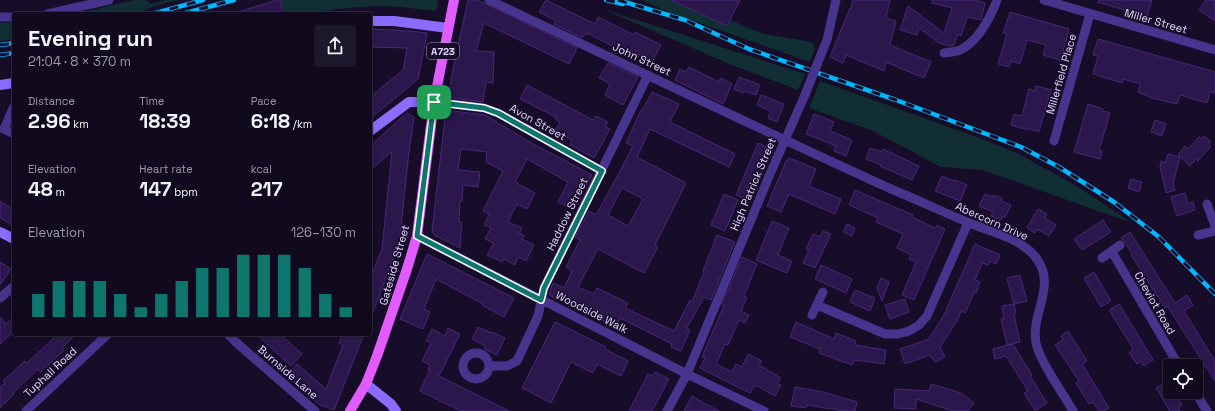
<!DOCTYPE html>
<meta charset="utf-8">
<style>
body{margin:0;font-family:"Space Grotesk",sans-serif;background:#1e182c;color:#f1f3f6;height:100vh;display:flex;flex-direction:column;font-size:15px;white-space:nowrap}
*{box-sizing:border-box;margin:0}
p{font-size:13px;color:#9c9aa4}
.icon{flex:none;width:22px;height:22px;fill:none;stroke:currentColor;stroke-width:2;stroke-linecap:round;stroke-linejoin:round}
.map{position:relative;flex:1;overflow:hidden}
.side{position:absolute;left:12px;top:12px;width:360px;height:324px;display:flex;flex-direction:column;background:#110a1f;border-radius:4px;box-shadow:0 2px 6px #0003,0 0 0 1px #302b3d}
.side>*{flex:none}
.controls{position:absolute;left:1163px;top:359px;display:grid;gap:8px}
.controls a{display:grid;place-items:center;width:40px;height:40px;border-radius:4px;background:#110a1f;box-shadow:0 2px 6px #0003,0 0 0 1px #302b3d;font-size:20px}
.pin{position:absolute;display:grid;place-items:center;width:34px;height:34px;color:#fff;margin:-17px;border-radius:8px;box-shadow:0 2px 6px #0006}
.round{display:grid;place-items:center;flex:none;width:42px;height:42px;border-radius:4px;background:#1e182c}
.overview{display:flex;align-items:center;justify-content:space-between;height:68px;padding:0 16px}
h1{font-size:22px;font-weight:700;line-height:30px}
.metrics{display:grid;grid-template-columns:repeat(3,1fr);gap:6px;height:68px;padding:4px 16px}
.metrics div{display:grid;align-content:center}
.metrics b{font-size:20px;font-weight:700}
.metrics small{font-size:11px;font-weight:400}
.metrics p{font-size:11px}
.chart{height:112px;padding:8px 16px}
.chart p{display:flex;justify-content:space-between}
.chart svg{width:100%;height:72px;margin-top:4px;stroke:#0f766e;stroke-width:6}
.map>svg:first-child{display:block}
</style>
<div class="map">
<svg width="1215" height="411" viewBox="0 0 1215 411">
<rect width="100%" height="100%" fill="#170d29"/>
<path fill="#102e34" d="M134 0H146L151 4 165 0H178L152 7 138 14H75Z
M280 0H438L437 9 434 11 401 7 376 6 338 9 306 14H284Z
M642 0H671L727 26 730 20 763 34 812 42 815 48 810 62 663 10Z
M603 9 805 74 798 90 727 63Z
M14 22V39L0 41V23Z
M820 81 974 136 1017 153 1080 188 1132 223 983 170 941 167 873 131 809 108Z"/>
<path fill="#2c174c" stroke="#47277a" fill-rule="evenodd" d="M277 0H280L284 14H238V12Z
M468 0H476L484 3 577 48 569 64 484 23 476 51 494 52 493 83 486 82 483 102 452 98 449 93 452 74Z
M546 0 595 24 598 17 634 35 635 32 661 45 652 62 624 47 622 51 587 33 586 35 584 34 582 38 554 24 556 21 539 12Z
M671 0H740L727 26Z
M853 0H890L886 18 896 21 890 45 931 62 924 78 886 62 884 71 846 55 843 63 830 57 850 8H851Z
M932 0H974L985 3 981 20 967 17 961 36 958 34 954 45 949 46 939 43 919 28 917 35 900 30 908 6 944 33 952 8 932 3Z
M1099 0H1152L1147 17 1098 2Z
M1206 0H1215V21L1199 10Z
M1010 12 1069 29 1063 51 1066 52 1063 61 1043 55 1046 45 1027 40 1020 64 1011 61 1009 67 998 64 1007 34 1003 33Z
M370 29 410 31 427 33 418 79 370 119V97L403 70 407 48 370 47Z
M1098 39 1215 72V93L1210 92 1207 103 1180 95 1177 104 1152 98 1138 92 1140 84 1123 79 1122 83 1093 74 1098 56 1093 55Z
M608 63 638 77 623 105 605 95 610 84 599 78Z
M689 67 719 82 721 78 732 84 723 104 675 80 680 69 686 72Z
M739 77 760 85 756 95 745 91 744 93 734 89Z
M527 85 593 120 596 116 608 122 605 127 610 129 594 158 570 145 572 140 555 131 560 122 555 119 556 117 520 99Z
M1036 86 1051 90 1039 132 1028 128V130L1011 125 1014 114 1022 116 1029 89 1035 91Z
M652 92 679 104 670 122 735 154 729 167 650 129 637 157 686 183 655 245 658 247 644 273 598 249 578 287 594 294 597 288 628 303 625 308 674 331 690 300 692 302 704 272 703 271 717 235 735 242 711 300 704 297 687 328 690 330 681 351 671 347 672 344 620 318 618 322 610 319 608 323 594 316V315L549 295 553 283 564 288 572 271 566 267 580 240 575 237 589 211 596 215 619 173 633 146 626 143 641 110 642 111ZM622 188 643 199 628 226 608 215Z
M761 95 784 104 777 122 768 118 771 111 757 105Z
M1088 104 1103 109 1102 111 1110 113 1099 150 1102 151 1100 159 1074 152Z
M446 110 485 115 528 141 592 175 573 210 558 202 568 182 527 159 515 182 535 193 527 209 517 204 508 222 522 228 519 233 524 235 522 239 534 245 526 261 518 257 515 265 504 259 502 262 487 255 494 243 485 239 491 228 484 225 489 214 483 211 503 171 486 162 487 152 461 149 458 170 480 172 478 187 463 185 462 201H460L459 222H462L460 248 434 235 432 230Z
M407 113 414 117 409 151 399 247 395 253 371 318 370 279 382 249 392 152 370 170V146Z
M814 114 834 122 830 131 852 140 846 156 834 151 836 146 806 134Z
M1155 120 1166 124 1162 136 1151 132Z
M1204 136 1211 142 1209 144 1211 146 1198 161 1196 159 1190 166 1178 155 1185 146 1188 149 1199 137 1202 139Z
M758 143 771 149 760 172 762 173 750 201 736 195Z
M870 148 882 152 883 149 919 166 912 180 880 166 881 165 866 159Z
M1168 154 1180 157 1173 184 1175 190 1166 193 1160 167 1161 161 1165 163Z
M789 158 816 169 809 186 841 199 835 214 789 194 781 212 767 206 786 161Z
M942 176 954 181 955 180 967 185 960 201 935 191Z
M1131 179 1142 182 1139 192 1128 188Z
M855 190 913 215 912 217 935 228 937 225 945 229 914 300 902 295 916 262 909 259 911 255 897 248 903 234 876 222 878 218 849 205Z
M1185 193 1188 204 1193 202 1195 210 1177 216 1171 197Z
M724 194 738 200 725 231 711 225Z
M985 194 993 197 994 195 1002 198 1001 201 1011 205 1005 217 1002 216 1001 220 991 216 993 212 979 206Z
M0 201 14 210V227L0 217Z
M1038 209 1047 214 1045 218 1056 225 1049 236 1037 229 1035 233 1027 228Z
M1103 220 1111 232 1082 250 1074 239Z
M772 221 789 228 778 255 792 261 787 273 756 260Z
M847 224 855 228 852 236 843 232Z
M823 231 831 234 815 268 803 263 809 250 806 249 813 234 820 237Z
M1130 232 1175 303 1187 295 1193 305 1184 311 1215 361V381L1168 307 1165 308 1131 255 1132 254 1125 242 1121 238Z
M975 244 1000 255 996 264 990 261 988 265 982 263 975 280 980 282 976 293H974L965 313 961 311 957 321 940 347 945 357 935 362 930 355 905 364 900 349 929 339 944 315Z
M427 254 514 298 504 317 482 305 483 304 436 279 424 309 430 312 423 329 400 319Z
M742 257 757 264 744 296 747 298 741 311 749 315 745 323 739 320 728 345 725 344 716 364 732 372 736 364 742 367 748 354 762 361 759 365 781 378 777 384 781 385 775 396 755 385 750 393 700 368 705 358 702 357 724 305 722 304Z
M0 262 11 269 0 285Z
M821 265 852 279 846 293 815 279Z
M1094 272 1111 301 1101 307 1084 278Z
M1020 275 1027 301 1014 304 1007 278Z
M881 278 889 282 882 301 877 288Z
M855 290 875 298 870 311 850 302Z
M905 299 909 312 890 319 885 305Z
M1014 304 1016 314 1014 315 1020 342 1007 345 1001 319 1004 318 1002 306Z
M1119 304 1153 360 1144 366 1141 361 1137 364 1129 353 1133 350 1131 345 1109 310Z
M0 317 6 324 14 317V331L0 344Z
M555 322 606 347 605 349 628 361 621 376 597 364 593 373 571 362 551 403 522 388Z
M796 322 834 339 836 333 856 341 855 345 886 350 884 364 854 360 852 365 819 353 820 349 790 337Z
M478 327 492 333V332L505 338 497 355 484 349 485 346 472 339Z
M448 328 460 334 439 376 509 411H461L420 391 430 370 428 369 430 365 422 361 431 343 426 341 432 329 445 336Z
M1068 331 1087 361 1082 364 1109 408 1104 411H1099L1093 402 1089 404 1076 383 1079 381 1055 345 1063 340 1061 336Z
M50 334H76L62 348 64 350 40 372 38 369 13 393 14 394 0 408V387L5 383 3 381 25 361 27 363 54 338Z
M256 334H280L302 354 291 366Z
M343 334H364L334 410 320 405 287 376 297 364 326 389 343 345 339 343Z
M1013 344 1032 375 1030 376 1047 403 1035 411 1024 393 1028 391 1006 356 995 359 993 349Z
M655 372 669 379 652 411H629L648 374 652 376Z
M1170 379V392H1174L1182 405 1178 407 1180 411H1170L1156 388Z
M931 384 961 393 974 403 968 411H953L916 399V409L894 408 895 389 929 391Z
M795 387 823 392 857 402 855 411H842L830 408V409L807 405 806 408 791 406Z
M692 396 702 402 719 411H684Z"/>
<g fill="none" stroke-linecap="round" stroke-linejoin="round">
<path stroke="#47348d" stroke-width="9" d="M489 0C622 63 755 127 889 188 915 199 941 211 967 222 988 231 1017 237 1033 254 1060 284 1030 312 1036 343 1040 362 1063 393 1073 411
M1044 0 1215 50
M47 14 109 0
M0 17H14
M822 52 827 40 836 0
M944 53C949 52 955 52 960 50 979 41 990 18 997 0
M434 102 484 108 498 113 602 171
M14 106 4 129 14 134
M1054 141 1090 14
M1207 204 1215 226
M1198 235 1215 231
M417 236 687 374 764 411
M1112 252 1179 366
M1102 258 1120 245
M0 298 14 286
M817 305 885 334H898L909 331 919 325 927 316 968 223
M812 315 823 292
M228 334 239 345 315 411
M463 366a13 13 0 1 1 26 0a13 13 0 1 1-26 0Z
M489 366H507L517 361 538 316 544 288 648 75
M1195 392 1207 411
M26 411 108 334
M667 411 687 374 770 174 805 95"/>
<path stroke="#8b6cff" stroke-width="10" d="M370 21H394L448 28
M0 85 14 83
M370 131 409 102H434
M0 232 14 239
M366 384 391 404 396 411"/>
<path stroke="#e05cff" stroke-width="10" d="M350 411 366 384 377 356 407 269 417 236 434 102 454 0"/>
<g stroke="#01b7ff" stroke-width="4.5">
<path id="rail" d="M606 0 623 4
M618 0 685 20 749 49 896 100 1021 147 1059 167 1114 202 1159 237 1215 294
M152 14 203 0
M182 14 234 0
M0 45 14 43
M0 55 14 53"/>
</g>
<use href="#rail" stroke="#170d29" stroke-width="3" stroke-dasharray="9" stroke-linecap="butt"/>
<path stroke="#47348d" stroke-width="9" d="M805 95 822 52"/>
</g>
<g fill="none" stroke-linecap="round" stroke-linejoin="round">
<g stroke="#fff" stroke-width="8">
<path id="route" d="M434 102 484 108 498 113 602 171 544 288 541 300 417 236Z"/>
</g>
<use href="#route" stroke="#0f766e" stroke-width="5"/>
</g>
<g text-anchor="middle" stroke-width="3" stroke-linejoin="round" paint-order="stroke">
<rect fill="#170d29" stroke="#a599bf" stroke-width="1" x="427" y="43" width="32" height="16" rx="3"/>
<g font-size="10" font-weight="bold" fill="#e2d5ff">
<text x="443" y="55">A723</text>
</g>
<g font-size="11" fill="#e2d5ff" stroke="#170d29">
<text transform="translate(1156 21) rotate(16)" y="4">Miller Street</text>
<text transform="translate(642 59) rotate(25)" y="4">John Street</text>
<text transform="translate(1061 74) rotate(-74)" y="4">Millerfield Place</text>
<text transform="translate(538 122) rotate(29)" y="4">Avon Street</text>
<text transform="translate(753 184) rotate(-67)" y="4">High Patrick Street</text>
<text transform="translate(567 214) rotate(-64)" y="4">Haddow Street</text>
<text transform="translate(992 221) rotate(24)" y="4">Abercorn Drive</text>
<text transform="translate(394 265) rotate(-74)" y="4">Gateside Street</text>
<text transform="translate(1155 303) rotate(60)" y="4">Cheviot Road</text>
<text transform="translate(592 312) rotate(27)" y="4">Woodside Walk</text>
<text transform="translate(50 372) rotate(-43)" y="4">Tuphall Road</text>
<text transform="translate(288 372) rotate(41)" y="4">Burnside Lane</text>
</g>
</g>
</svg>
<div class="controls">
<a><svg class="icon" aria-label="locate" viewBox="0 0 24 24"><circle cx="12" cy="12" r="6"/><path d="M12 2v4M12 18v4M2 12h4M18 12h4"/></svg></a>
</div>
<div class="pin" style="left:434px;top:102px;background:#1e9e55"><svg class="icon" aria-label="arrive" viewBox="0 0 24 24"><path d="M6 21V4h12l-3 4 3 4H6"/></svg></div>
<section class="side">
<div class="overview"><div><h1>Evening run</h1><p>21:04 · 8 × 370 m</p></div><a class="round"><svg class="icon" aria-label="share" viewBox="0 0 24 24"><path d="M12 15V3M7 8l5-5 5 5M5 13v7h14v-7"/></svg></a></div>
<div class="metrics">
<div><p>Distance</p><b>2.96<small> km</small></b></div>
<div><p>Time</p><b>18:39</b></div>
<div><p>Pace</p><b>6:18<small> /km</small></b></div>
</div>
<div class="metrics">
<div><p>Elevation</p><b>48<small> m</small></b></div>
<div><p>Heart rate</p><b>147<small> bpm</small></b></div>
<div><p>kcal</p><b>217</b></div>
</div>
<div class="chart"><p><span>Elevation</span>126–130 m</p>
<svg viewBox="0 0 160 44" preserveAspectRatio="none"><path d="M5 44V30M15 44V22M25 44V22M35 44V22M45 44V30M55 44V38M65 44V30M75 44V22M85 44V14M95 44V14M105 44V6M115 44V6M125 44V6M135 44V14M145 44V30M155 44V38"/></svg>
</div>
</section>
</div>
